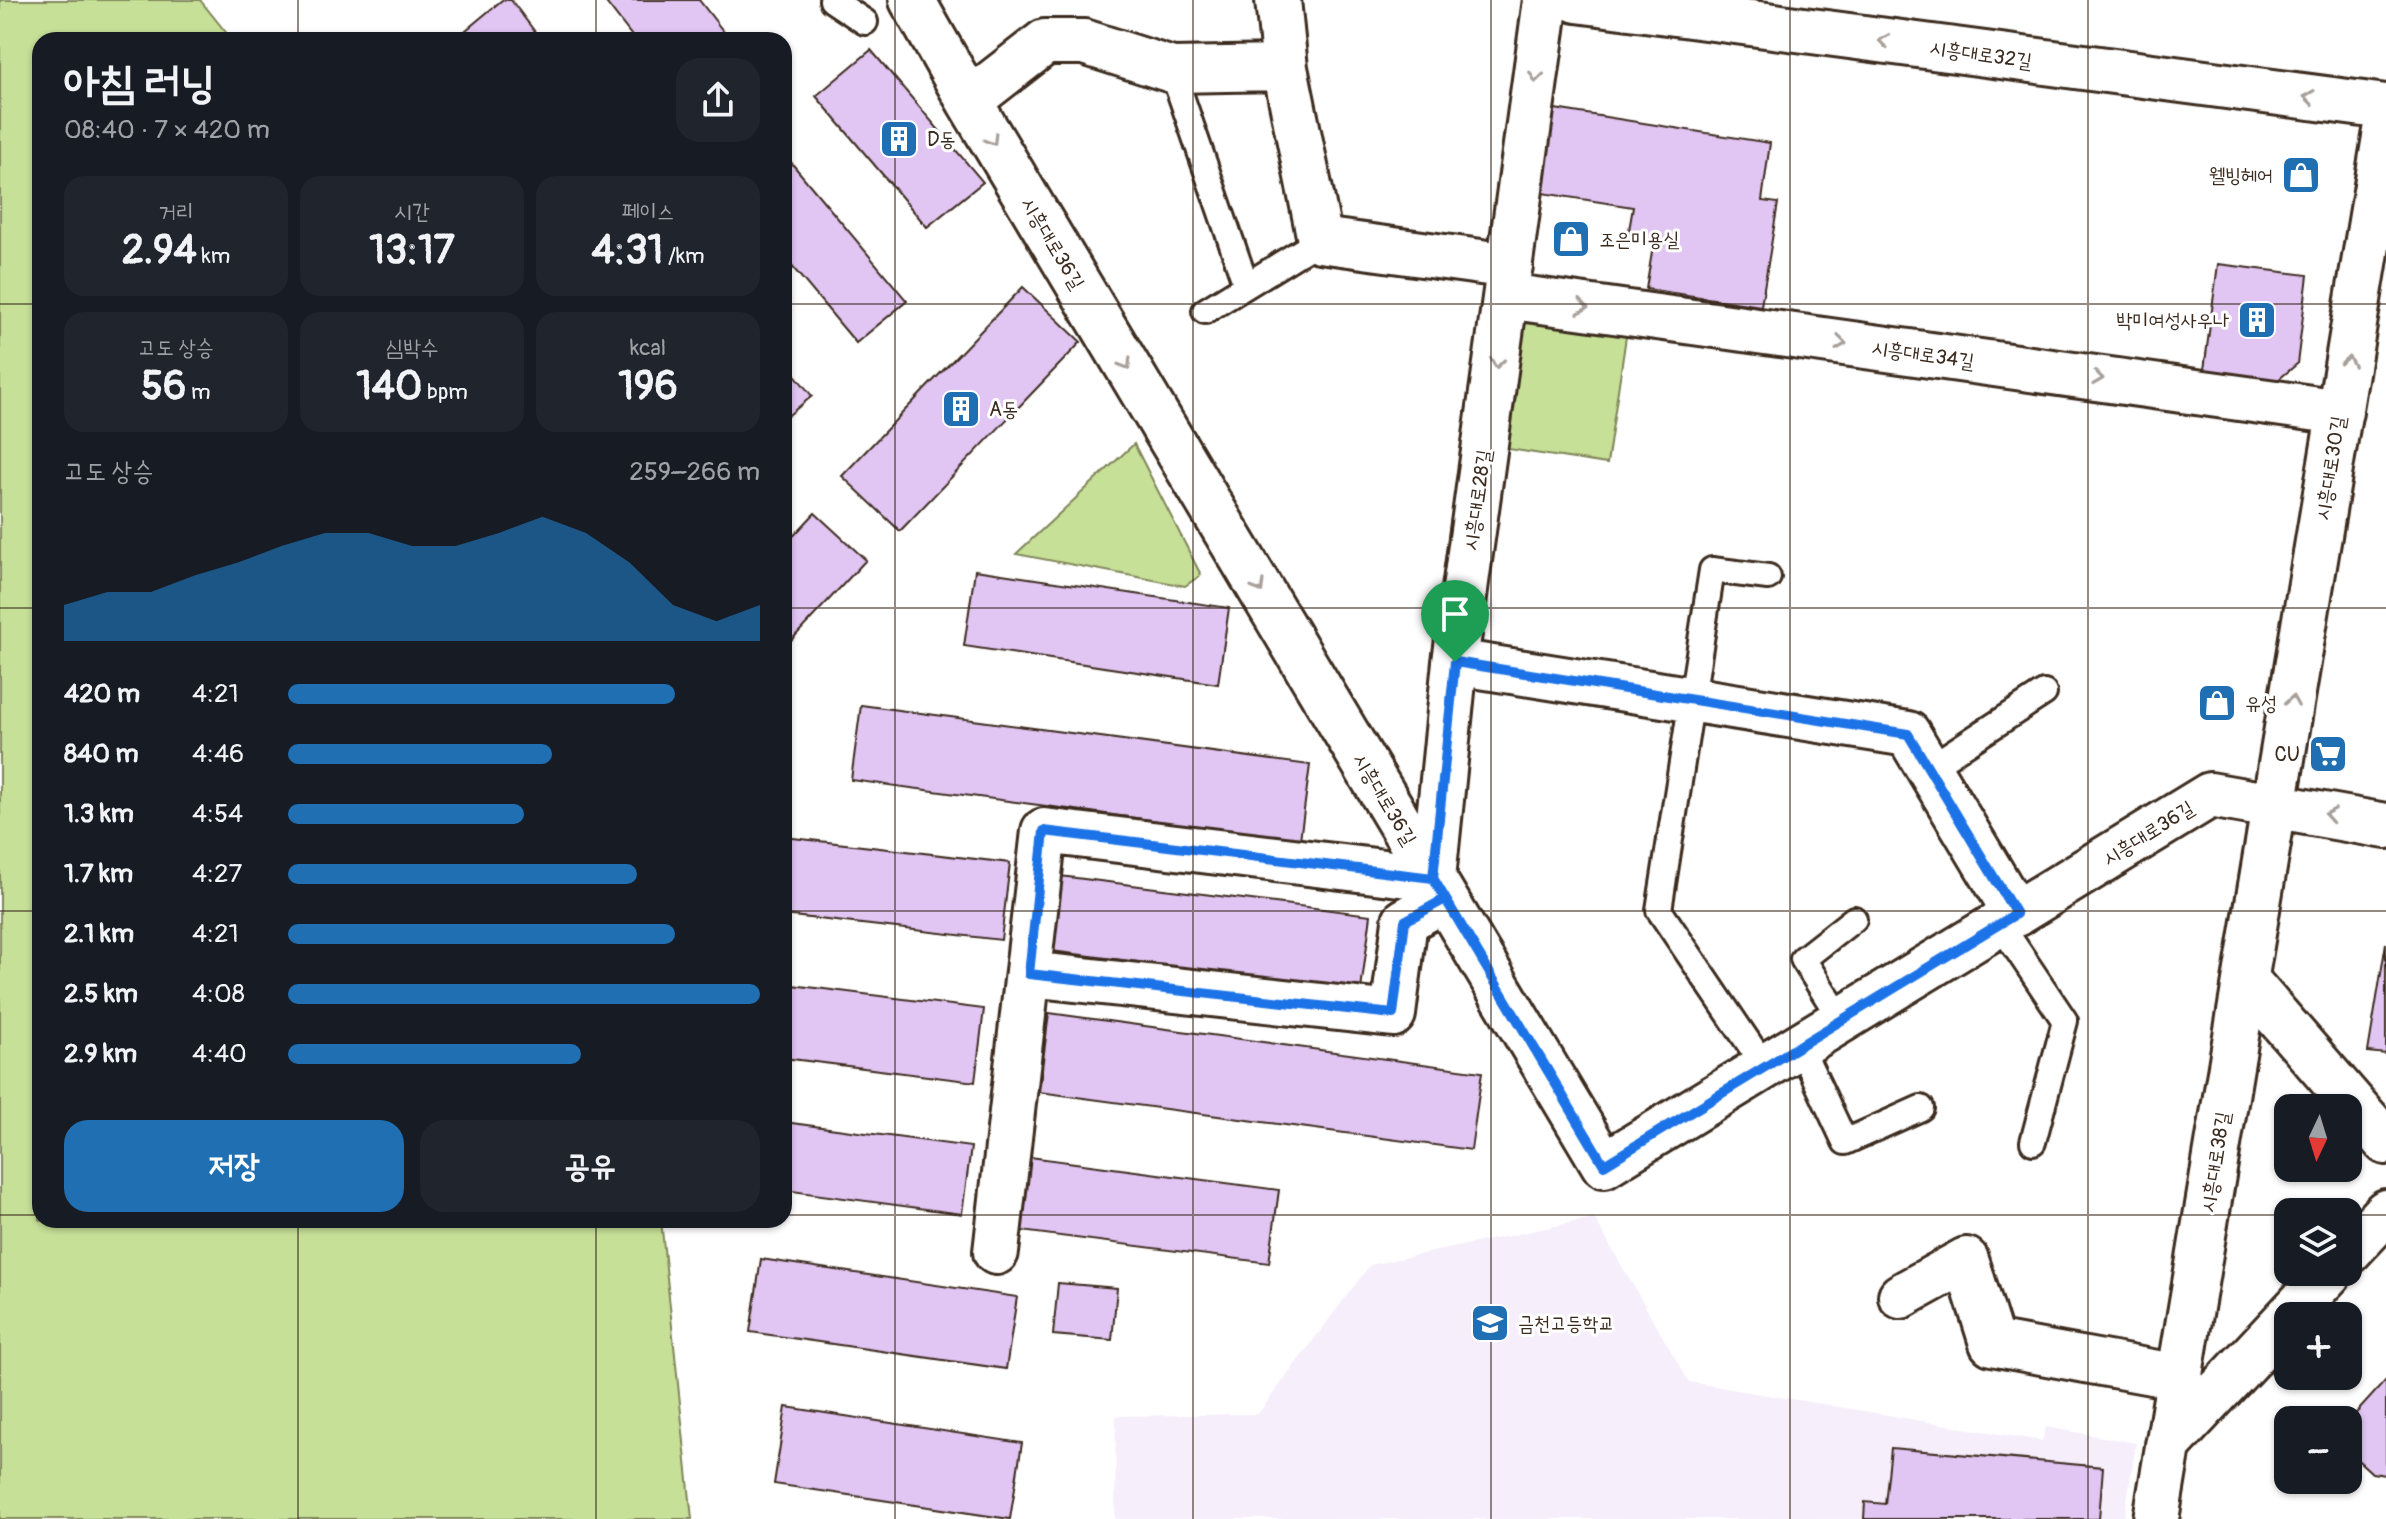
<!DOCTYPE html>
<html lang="ko">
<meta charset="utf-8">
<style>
body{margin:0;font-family:Pangolin,"Poor Story",sans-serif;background:#20242c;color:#f1f3f6;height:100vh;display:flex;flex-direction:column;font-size:30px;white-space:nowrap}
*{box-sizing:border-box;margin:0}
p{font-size:26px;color:#9ea1a6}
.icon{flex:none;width:44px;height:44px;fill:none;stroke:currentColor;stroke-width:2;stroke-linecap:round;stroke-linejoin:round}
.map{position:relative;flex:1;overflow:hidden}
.side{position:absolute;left:32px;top:32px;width:760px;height:1196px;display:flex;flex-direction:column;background:#171b24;border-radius:24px;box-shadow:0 2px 6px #0004}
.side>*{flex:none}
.needle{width:52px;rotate:184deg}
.fabs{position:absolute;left:2274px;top:1094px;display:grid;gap:16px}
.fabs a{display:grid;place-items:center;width:88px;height:88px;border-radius:16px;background:#171b24;box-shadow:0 2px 6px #0004;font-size:40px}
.pin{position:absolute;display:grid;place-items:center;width:68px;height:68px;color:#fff;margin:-82px -34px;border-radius:50% 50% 50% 0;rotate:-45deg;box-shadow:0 0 8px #0007}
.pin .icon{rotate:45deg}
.round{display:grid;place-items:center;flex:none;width:84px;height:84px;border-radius:24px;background:#20242c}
.head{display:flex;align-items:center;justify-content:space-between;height:136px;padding:0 32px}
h1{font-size:44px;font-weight:700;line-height:60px}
.figures{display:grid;grid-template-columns:repeat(3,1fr);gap:12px;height:136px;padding:8px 32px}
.figures div{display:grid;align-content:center;border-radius:20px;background:#20242c;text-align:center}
.figures b{font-size:40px;font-weight:700}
.figures small{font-size:22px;font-weight:400}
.figures p{font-size:22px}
.chart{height:224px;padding:16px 32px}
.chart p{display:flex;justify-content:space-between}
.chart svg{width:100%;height:144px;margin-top:8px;fill:#1f6fb2;opacity:.7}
.cta{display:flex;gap:16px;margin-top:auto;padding:16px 32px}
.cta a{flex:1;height:92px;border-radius:24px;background:#1f6fb2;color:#fff;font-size:32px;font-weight:700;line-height:92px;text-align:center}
.cta a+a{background:#20242c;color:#f1f3f6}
ul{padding:0 32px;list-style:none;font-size:26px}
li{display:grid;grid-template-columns:128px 96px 1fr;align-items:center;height:60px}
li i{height:20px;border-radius:10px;background:#1f6fb2}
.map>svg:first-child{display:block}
</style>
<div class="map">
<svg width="2386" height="1519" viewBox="0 0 2386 1519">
<rect width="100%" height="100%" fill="#fff"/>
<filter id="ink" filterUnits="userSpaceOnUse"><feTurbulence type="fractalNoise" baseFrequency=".0125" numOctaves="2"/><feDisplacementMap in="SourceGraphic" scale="16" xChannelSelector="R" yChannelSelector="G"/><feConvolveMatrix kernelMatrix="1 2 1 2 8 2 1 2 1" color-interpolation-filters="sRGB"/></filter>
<g filter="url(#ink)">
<path fill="#f6eefb" d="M1594 1218 1689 1382 2042 1441 2046 1427 2136 1443 2124 1519H1115L1116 1416 1258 1414 1370 1265Z"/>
<path fill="#c6e097" stroke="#80855a" stroke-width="2" d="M0 0H200L232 40H40V1220H661L692 1519H0Z
M1535 317 1627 330 1607 464 1502 448 1520 325Z
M1134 444 1201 575 1185 586 1016 554Z"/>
<path fill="#e1c5f3" stroke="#3b2a1e" stroke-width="2" d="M502 0H511L541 40H454Z
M604 0H699L730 40H635Z
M871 50 983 182 927 227 816 96Z
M1555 109 1770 143 1762 201 1778 203 1761 306 1646 289 1654 240 1628 236 1633 207 1542 193Z
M784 154 907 301 856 343 784 257Z
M2218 264 2308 275 2297 364 2278 380 2204 370Z
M1023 287 1081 342 900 531 842 476Z
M784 361 812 396 784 419Z
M815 513 866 560 784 648V546Z
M975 570 1229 608 1218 684 964 646Z
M861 705 1310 765 1300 840 851 780Z
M784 837 1010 863 1001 940 784 915Z
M1060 876 1371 915 1361 990 1051 951Z
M2386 943V1054L2368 1052Z
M784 984 984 1009 975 1082 784 1058Z
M1049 1013 1482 1072 1471 1150 1039 1092Z
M784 1122 971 1147 962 1214 784 1190Z
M1030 1157 1279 1190 1269 1263 1021 1231Z
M761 1259 1017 1297 1006 1369 750 1332Z
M1058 1283 1117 1288 1112 1340 1053 1335Z
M2386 1380V1475L2372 1473 2348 1451V1422Z
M786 1407 1022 1443 1010 1519 774 1484Z
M1891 1448 2103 1467 2099 1519H1864L1865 1502 1885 1504Z"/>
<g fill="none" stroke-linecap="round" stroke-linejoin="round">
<g stroke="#3b2a1e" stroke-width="30">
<path id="service" d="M832 0 865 22
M1172 70 1246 285
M1205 311 1320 240
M1929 768 2044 693
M2000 924 2065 1021 2033 1142
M1842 1021 1803 959 1854 919
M1800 1046 1845 1142 1921 1108
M1765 1067 1659 910 1712 570 1768 577"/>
</g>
<g stroke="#3b2a1e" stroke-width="50">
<path id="minor" d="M912 0 969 101 1604 1165 2210 795 2386 826
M1278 0 1285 68 1320 240 1510 266
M1577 0 2386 107
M969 101 1045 42H1084L1172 70 1285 68
M1506 296 2340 412
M1455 662 1908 734 2016 914
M1029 974 1393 1014 1405 921 1445 899
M2246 980 2386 1142
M996 1252 1044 831 1433 878 1455 662 1546 0
M2348 1252 2386 1212
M1901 1296 1966 1260 1992 1343 2179 1377
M2289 1316 2330 1272
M2168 1445 2288 1317
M2156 1519 2386 131"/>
</g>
<use href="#service" stroke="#fff" stroke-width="24"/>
<use href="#minor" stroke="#fff" stroke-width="44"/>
</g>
<defs><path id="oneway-chevron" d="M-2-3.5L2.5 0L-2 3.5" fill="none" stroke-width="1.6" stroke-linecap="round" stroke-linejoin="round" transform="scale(2)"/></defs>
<g stroke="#a79f9a">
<use href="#oneway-chevron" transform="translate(1884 41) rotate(-172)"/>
<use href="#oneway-chevron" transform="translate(1536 77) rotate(98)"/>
<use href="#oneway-chevron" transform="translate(2309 97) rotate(-172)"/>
<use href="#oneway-chevron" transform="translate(992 140) rotate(59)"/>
<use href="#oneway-chevron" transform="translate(1583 307) rotate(8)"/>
<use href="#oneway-chevron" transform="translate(1841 343) rotate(8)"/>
<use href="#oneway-chevron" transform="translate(2348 361) rotate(-81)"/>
<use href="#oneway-chevron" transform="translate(1497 363) rotate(98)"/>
<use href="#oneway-chevron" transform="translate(1126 364) rotate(59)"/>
<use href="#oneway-chevron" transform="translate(2098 378) rotate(8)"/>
<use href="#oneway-chevron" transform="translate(1259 587) rotate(59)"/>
<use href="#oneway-chevron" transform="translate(2292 701) rotate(-81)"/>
<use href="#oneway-chevron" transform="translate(2330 815) rotate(-170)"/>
</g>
</g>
<g fill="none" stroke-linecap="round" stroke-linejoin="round" filter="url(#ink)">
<g stroke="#fff" stroke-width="16">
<path id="route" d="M1455 662 1433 878 1445 899 1405 921 1393 1014 1029 974 1044 831 1433 878 1604 1165 2016 914 1908 734 1455 662"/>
</g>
<use href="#route" stroke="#1a73e8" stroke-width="10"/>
</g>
<path fill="none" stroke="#3b2a1e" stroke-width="2" stroke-opacity="0.55" d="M298 0V40M596 0V40M895 0V1519M1193 0V1519M1491 0V1519M1790 0V1519M2088 0V1519M0 304H40M784 304H2386M0 608H40M784 608H2386M0 911H40M784 911H2386M0 1215H40M784 1215H2288M2348 1215H2386M298 1220V1519M596 1220V1519"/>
<defs>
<g id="building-square" transform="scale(2)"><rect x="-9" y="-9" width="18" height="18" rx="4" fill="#1f6fb2" stroke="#fff"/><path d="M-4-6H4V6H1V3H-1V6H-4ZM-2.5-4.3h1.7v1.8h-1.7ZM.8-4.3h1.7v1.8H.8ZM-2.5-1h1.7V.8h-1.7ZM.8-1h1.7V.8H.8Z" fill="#fff"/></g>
<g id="shop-square" transform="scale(2)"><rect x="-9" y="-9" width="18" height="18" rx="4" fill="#1f6fb2" stroke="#fff"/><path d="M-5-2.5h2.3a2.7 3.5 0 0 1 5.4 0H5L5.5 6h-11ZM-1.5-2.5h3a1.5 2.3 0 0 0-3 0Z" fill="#fff"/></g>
<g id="supermarket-square" transform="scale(2)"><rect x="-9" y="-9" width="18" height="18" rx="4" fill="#1f6fb2" stroke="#fff"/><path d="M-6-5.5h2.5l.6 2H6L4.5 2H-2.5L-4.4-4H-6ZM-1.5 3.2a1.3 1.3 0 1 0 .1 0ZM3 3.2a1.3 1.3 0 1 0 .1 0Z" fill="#fff"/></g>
<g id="school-square" transform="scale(2)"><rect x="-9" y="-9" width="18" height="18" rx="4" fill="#1f6fb2" stroke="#fff"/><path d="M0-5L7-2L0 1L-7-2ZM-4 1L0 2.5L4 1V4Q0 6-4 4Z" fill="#fff"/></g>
</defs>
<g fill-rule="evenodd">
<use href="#building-square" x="899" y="139"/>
<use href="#shop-square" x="2301" y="175"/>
<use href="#shop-square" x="1571" y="239"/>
<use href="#building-square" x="2257" y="320"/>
<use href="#building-square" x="961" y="409"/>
<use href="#shop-square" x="2217" y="703"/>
<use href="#supermarket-square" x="2328" y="754"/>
<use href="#school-square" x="1490" y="1323"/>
</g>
<g text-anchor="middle" stroke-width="6" stroke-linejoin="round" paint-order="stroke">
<g font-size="20" fill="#3b2a1e" stroke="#fff">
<text transform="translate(1981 54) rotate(8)" y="7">시흥대로32길</text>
<text transform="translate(1053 243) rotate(59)" y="7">시흥대로36길</text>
<text transform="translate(1923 354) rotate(8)" y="7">시흥대로34길</text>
<text transform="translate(2330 468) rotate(-81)" y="7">시흥대로30길</text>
<text transform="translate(1477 500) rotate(-82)" y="7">시흥대로28길</text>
<text transform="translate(1385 799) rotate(59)" y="7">시흥대로36길</text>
<text transform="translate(2148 833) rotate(-32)" y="7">시흥대로36길</text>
<text transform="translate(2215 1162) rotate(-81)" y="7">시흥대로38길</text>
</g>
<g font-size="20" fill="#3b2a1e" stroke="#fff" text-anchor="start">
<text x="927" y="146">D동</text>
<text x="2273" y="182" text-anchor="end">웰빙헤어</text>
<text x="1599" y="246">조은미용실</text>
<text x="2229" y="327" text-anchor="end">박미여성사우나</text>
<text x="989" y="416">A동</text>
<text x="2245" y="710">유성</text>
<text x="2300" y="761" text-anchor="end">CU</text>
<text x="1518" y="1330">금천고등학교</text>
</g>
</g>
</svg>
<div class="fabs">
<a><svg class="needle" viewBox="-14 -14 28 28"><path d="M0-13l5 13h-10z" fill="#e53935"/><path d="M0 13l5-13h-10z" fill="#9ea1a6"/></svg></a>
<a><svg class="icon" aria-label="layers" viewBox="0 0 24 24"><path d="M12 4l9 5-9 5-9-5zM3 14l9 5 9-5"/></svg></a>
<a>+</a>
<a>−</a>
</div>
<div class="pin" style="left:1455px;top:662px;background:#1e9e55"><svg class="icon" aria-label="arrive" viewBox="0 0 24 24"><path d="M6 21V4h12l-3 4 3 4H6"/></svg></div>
<section class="side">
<div class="head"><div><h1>아침 러닝</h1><p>08:40 · 7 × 420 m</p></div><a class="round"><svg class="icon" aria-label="share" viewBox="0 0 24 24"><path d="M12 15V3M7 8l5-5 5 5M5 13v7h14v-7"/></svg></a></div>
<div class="figures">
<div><p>거리</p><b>2.94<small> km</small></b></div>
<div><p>시간</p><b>13:17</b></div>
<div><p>페이스</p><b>4:31<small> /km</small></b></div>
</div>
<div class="figures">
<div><p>고도 상승</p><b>56<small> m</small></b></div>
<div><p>심박수</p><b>140<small> bpm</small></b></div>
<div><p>kcal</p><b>196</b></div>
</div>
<div class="chart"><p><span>고도 상승</span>259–266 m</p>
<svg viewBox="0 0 160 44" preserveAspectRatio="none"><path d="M0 44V33L10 29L20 29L30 24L40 20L50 15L60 11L70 11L80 15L90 15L100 11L110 6L120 11L130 20L140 33L150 38L160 33V44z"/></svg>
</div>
<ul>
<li><b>420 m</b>4:21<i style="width:82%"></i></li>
<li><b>840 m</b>4:46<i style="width:56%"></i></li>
<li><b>1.3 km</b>4:54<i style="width:50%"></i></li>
<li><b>1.7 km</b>4:27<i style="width:74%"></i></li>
<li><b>2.1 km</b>4:21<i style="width:82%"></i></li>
<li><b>2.5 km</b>4:08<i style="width:100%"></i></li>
<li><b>2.9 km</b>4:40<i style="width:62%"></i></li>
</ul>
<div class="cta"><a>저장</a><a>공유</a></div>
</section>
</div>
